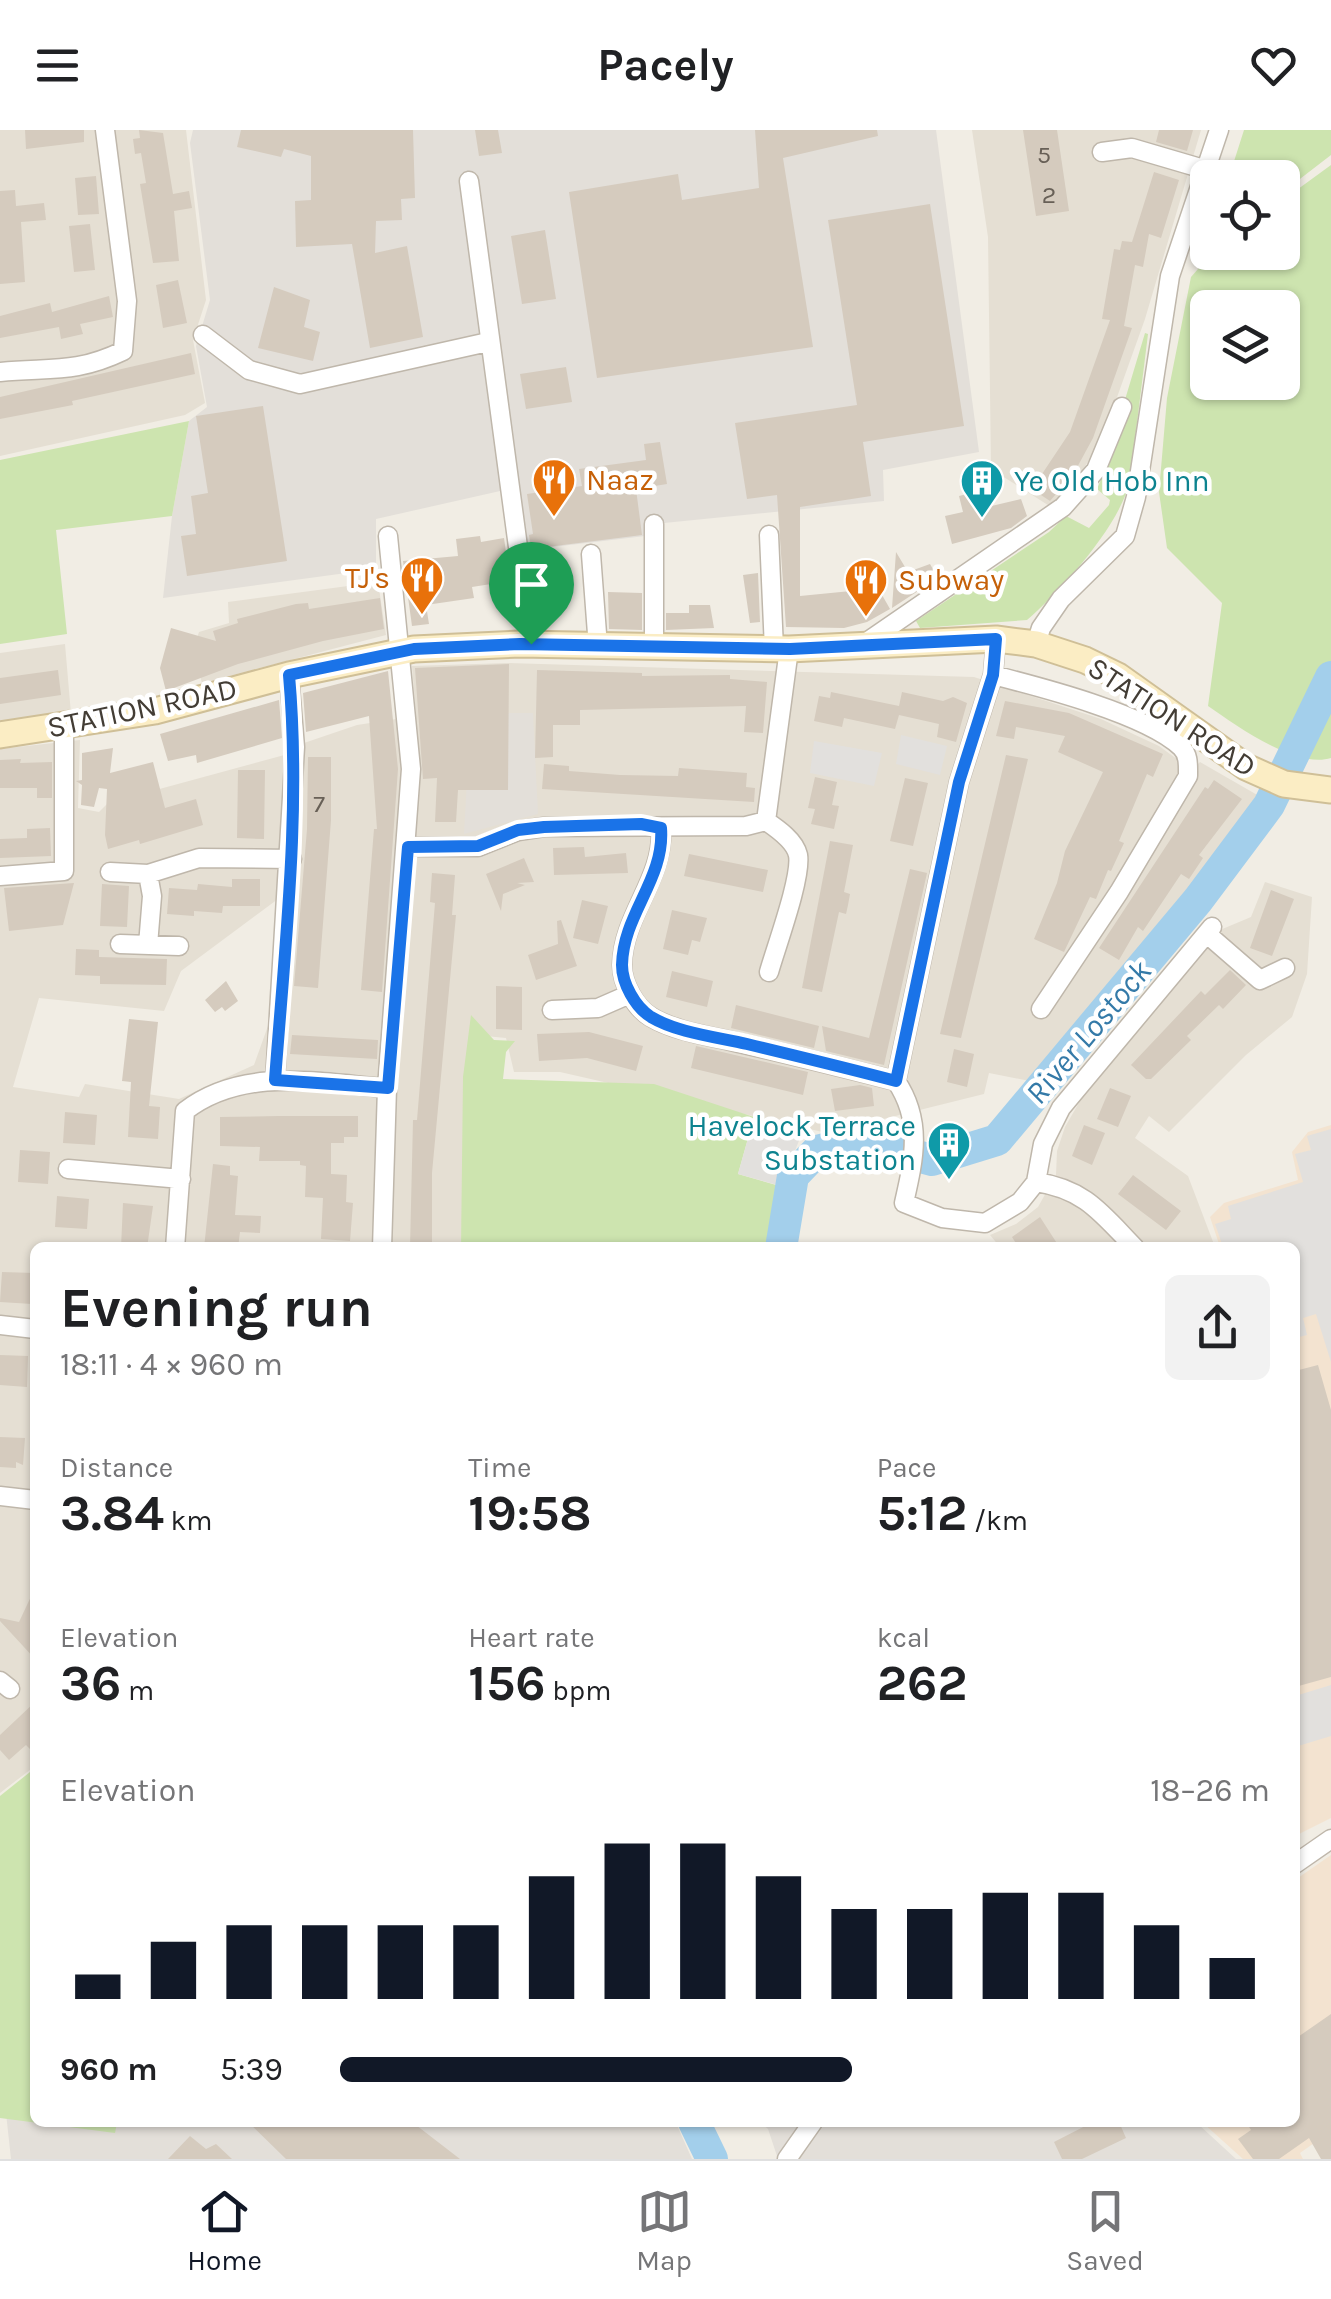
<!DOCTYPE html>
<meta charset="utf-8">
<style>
body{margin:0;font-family:Karla,sans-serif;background:#f2f2f2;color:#202124;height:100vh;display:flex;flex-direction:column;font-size:38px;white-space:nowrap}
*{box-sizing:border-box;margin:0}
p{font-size:32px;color:#757577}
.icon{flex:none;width:55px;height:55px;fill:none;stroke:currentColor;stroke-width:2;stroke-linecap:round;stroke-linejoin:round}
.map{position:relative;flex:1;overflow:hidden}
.side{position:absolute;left:30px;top:1112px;width:1270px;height:885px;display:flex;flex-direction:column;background:#fff;border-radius:15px;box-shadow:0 2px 8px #0004}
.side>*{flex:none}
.tools{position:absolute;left:1190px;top:30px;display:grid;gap:20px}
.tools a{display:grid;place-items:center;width:110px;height:110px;border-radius:15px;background:#fff;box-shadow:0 2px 8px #0004;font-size:50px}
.pin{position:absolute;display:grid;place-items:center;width:85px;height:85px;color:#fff;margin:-102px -42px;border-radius:50% 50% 50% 0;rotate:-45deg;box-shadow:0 0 10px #0007}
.pin .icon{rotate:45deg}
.round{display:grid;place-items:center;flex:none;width:105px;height:105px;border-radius:15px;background:#f2f2f2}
.headline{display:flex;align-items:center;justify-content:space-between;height:170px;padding:0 30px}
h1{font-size:55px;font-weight:700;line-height:75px}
.metrics{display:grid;grid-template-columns:repeat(3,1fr);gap:15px;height:170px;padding:10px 30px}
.metrics div{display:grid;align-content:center}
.metrics b{font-size:50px;font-weight:700}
.metrics small{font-size:28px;font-weight:400}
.metrics p{font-size:28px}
.chart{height:280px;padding:20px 30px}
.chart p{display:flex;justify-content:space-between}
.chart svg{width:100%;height:180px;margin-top:10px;stroke:#111827;stroke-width:6}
ul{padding:0 30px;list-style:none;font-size:32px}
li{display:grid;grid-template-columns:160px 120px 1fr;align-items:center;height:75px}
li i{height:25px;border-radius:12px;background:#111827}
header{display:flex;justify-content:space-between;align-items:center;height:130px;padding:0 30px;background:#fff;font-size:45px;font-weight:700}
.menu{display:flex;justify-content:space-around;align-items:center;height:140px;border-top:2px solid #e0e0e0;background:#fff;font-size:28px;color:#757577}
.menu a{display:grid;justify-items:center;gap:5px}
.menu .on{color:#111827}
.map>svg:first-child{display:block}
</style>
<header><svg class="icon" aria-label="menu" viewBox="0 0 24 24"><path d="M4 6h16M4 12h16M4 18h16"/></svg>Pacely<svg class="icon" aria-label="heart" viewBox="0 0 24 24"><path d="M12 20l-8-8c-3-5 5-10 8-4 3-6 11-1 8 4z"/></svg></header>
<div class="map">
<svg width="1331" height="2029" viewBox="0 0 1331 2029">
<rect width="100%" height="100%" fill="#f1ede4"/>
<path fill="#e5dfd3" d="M0 0H186L206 170 193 210 205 273 185 285 0 326Z
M972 0H1201L1145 189 1101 312 1072 356 1051 377 991 339 988 107Z
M378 452 386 505 202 553 193 520 199 502 229 493 228 472Z
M65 514 71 584 0 593V523Z
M508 533 974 547 1101 589 1159 616 1192 640 1200 632 1266 670 1265 680 1035 952 989 943 984 964 827 1003 560 942H514L506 908 475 905 461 1117 35 1118V1636L0 1663V619L80 610 78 678 99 682 108 673 288 624 278 769 181 841 164 881 39 868 13 957 79 967 85 954 179 969 254 935 293 826 304 613 357 595 416 586 412 536Z
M1265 752 1312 767 1307 844 1292 887 1246 925 1169 1002 1149 986 1135 1008 1188 1046 1215 1117H1000L990 1105 1016 1094 1038 1077 1056 1045 1057 1021 1065 997 1080 971 1220 800 1251 787Z"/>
<path fill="#f3e3d0" d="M1331 995V1688L1295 1706V1118L1220 1117 1210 1087 1224 1073 1298 1050 1292 1022 1308 1002Z
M1331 1725V2001L1300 2023 1303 2029H1243L1203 1993 1295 1992V1750Z"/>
<path fill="#e3dfd9" d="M193 0H936L979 322 883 340 884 371 654 394 646 397 645 406 519 421 509 359 376 389V439L163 468 172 386 189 291 207 277 196 216 210 170 190 13Z
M508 583H533L538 684 464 704 468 632Z
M6 1983 35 1992 676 1993 692 2029H11Z
M761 1993H1197L1236 2029H778L768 1999Z"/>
<path fill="#cde4af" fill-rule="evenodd" d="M1244 0H1331V25L1283 62 1282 48 1229 47Z
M1331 35V628C1296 639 1237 596 1208 576L1222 473 1167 418 1159 362 1167 268 1191 147 1212 123 1282 122 1283 70ZM1208 178H1282V252H1208Z
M1145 203 1148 204 1130 349C1123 392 1061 461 1027 490L920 498 916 491 1049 402 1066 386 1089 398 1109 375 1110 370 1097 359 1131 277 1124 273Z
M189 291 172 386 56 400 67 504 0 514V330Z
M471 885 494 910 515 911 506 922 503 949 654 954 754 987 738 1044 790 1059 781 1117 461 1118 463 947Z
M35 1638V1992L117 1993 115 2003 0 1988V1666Z"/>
<path fill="#e2e0dd" d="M901 605 947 616 940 645 896 634Z
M814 611 882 623 874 656 810 643Z
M754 987 802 1003 781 1056 738 1044Z
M1331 999V1232L1316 1184 1303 1188 1307 1205 1295 1208V1118L1223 1117 1215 1094 1231 1089 1228 1076 1303 1052 1295 1024 1311 1020 1307 1006Z
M1331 1555V1606L1295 1617V1566Z"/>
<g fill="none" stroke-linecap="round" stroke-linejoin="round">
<path stroke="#a3cfeb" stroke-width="32" d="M781 1118 793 1046 817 1021 848 1013 879 1016 932 1030 997 1010 1198 770 1269 675 1331 547
M694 1992 712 2029"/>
</g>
<path fill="#d5cbbe" d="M25 0H84V12L26 19Z
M139 0 163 3 173 64 189 61 192 78 174 81 179 131 153 133 140 54 146 53 141 23 135 24 133 9 140 8Z
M241 0H413L415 68 401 69 402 90 376 91 375 123 407 116 423 207 370 218 352 114 296 117 295 71 311 70V26L284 19 281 27 237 17Z
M475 0H498L502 23 479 26Z
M755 0H877L878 6 783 28 813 217 597 248 569 62 678 44 682 70 759 58Z
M1023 0H1057L1069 81 1036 86Z
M1159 0H1193L1187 21 1156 12Z
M1154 42 1179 50 1161 108 1149 104 1143 137 1135 135 1124 196 1132 198 1093 308 1074 343 1050 371 1032 359 1070 302 1110 190 1102 189 1114 119 1120 120 1122 111 1132 112Z
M96 46 99 84 78 85 75 48Z
M15 60 16 76 44 73 46 90 21 92 25 152 0 154V61Z
M930 74 964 296 863 312 871 366 800 377V466L851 461 873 449 890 479 867 492 844 498 786 497 777 365 747 369 735 293 857 275 828 90Z
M90 94 95 140 74 142 69 96Z
M545 100 556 169 522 174 511 106Z
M178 150 187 193 163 198 156 155Z
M274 157 310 170 304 197 320 202 313 231 258 218Z
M109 166 113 187 80 194 83 204 61 209 59 197 0 208V186L50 173 52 182Z
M191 223 195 244 72 271 73 275 0 289V267Z
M566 237 572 272 526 279 520 244Z
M263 276 287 431 187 446 181 406 196 404 191 366 208 363 196 286Z
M660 312 667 354 636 359 642 405 531 419 529 405 533 404 527 364 582 356 579 339 646 330 644 314Z
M979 361 983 378 1021 369 1027 386 1011 398 952 414 945 386 963 382 959 366Z
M480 406 481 412 504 408 510 451 472 457 474 468 426 475 429 494 412 496 403 431 458 426 456 409Z
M896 422 908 442 930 434 938 448 892 478Z
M758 443 760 492 750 493 743 445Z
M608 462 642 463V500L609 499Z
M380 468 384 499 323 511 238 534 166 561 160 538 171 498 216 511 213 501 238 493 237 489 296 474 308 473 309 479Z
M689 475H710L714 498 666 500V483H689Z
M509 534 508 660H458L456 692H435L437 648 423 649 415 538Z
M58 540 61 565 0 574V548Z
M537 540 642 543V546L730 545V549L767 552 763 603 744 602 746 576 580 580V595H553V627L535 628Z
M388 541 398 639 382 862 361 860 374 699H377L369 586 306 602 303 563Z
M831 562 899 576 902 562 943 571 953 567 967 573 956 612 937 607 939 594 899 585 895 599 844 588 842 597 814 591 819 566 830 568Z
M279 570 282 608 197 633 196 625 168 631 160 604Z
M1005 571 1069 583 1163 624 1153 647 1147 644 1119 711 1124 713 1111 741 1108 740 1096 769 1090 767 1064 822 1034 809 1057 753 1065 721 1103 642 1058 622 1065 606 1016 597 1014 609 996 606Z
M113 618 110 643 153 632 165 678 196 669 203 695 140 714 139 710 108 719 105 705 107 659 99 658 94 677 81 675 82 655 76 651 82 650V623Z
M1006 625 1028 629 961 908 940 904Z
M308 627H331V690L318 858 294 856 307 699Z
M21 629 20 633 52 632V668H37V658H0V630Z
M544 634 569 636V641L620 645 678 646 679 638 747 643 746 657 755 658 754 672 542 659Z
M238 640H265L264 709 237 708Z
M815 647 837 652 832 675 839 676 834 699 811 694 815 679 808 678Z
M905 648 928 653 913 716 890 711Z
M1214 650 1242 669 1199 725 1203 728 1189 749 1181 744 1143 801 1138 797 1119 830 1099 818 1205 657 1208 659Z
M50 698 51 726 0 728V709L27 708V699Z
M830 711 853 715 844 762 850 764 848 775 846 784 839 782 822 862 802 858Z
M584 717 585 727 626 723 628 743 554 745 553 718Z
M689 724 768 740 763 762 684 746Z
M524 728 534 752 517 753 525 755 503 764 501 781 486 744Z
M910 739 927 743 884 935 826 921 822 896 869 908Z
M432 743 455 745 452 785H456L432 1043V1118H410L413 990H417L435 773 430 772Z
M232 749H260V776H223L222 783 194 781V786L167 784 169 758 197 760 198 754 232 757Z
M74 753 63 795 9 801 4 758Z
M102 754 129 756 127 797 100 796Z
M1271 760 1294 769 1272 826 1250 818Z
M582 770 608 776 598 814 573 808Z
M672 780 707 788 700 812 692 810 688 825 663 819Z
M561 790 577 836 536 850 528 825 558 814 557 791Z
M76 819 99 820V827L167 829 166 855 100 854V846L75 845Z
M1230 840 1246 855 1223 879 1219 875 1187 906 1191 910 1151 949H1146L1131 935 1201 861 1205 865Z
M672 841 713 851 707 877 666 867Z
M226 851 238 871 225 881 222 877 215 882 205 870Z
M496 856 522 857V900L496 899Z
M736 875 819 896 814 918 731 898Z
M129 889 158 892 149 976 160 977 158 1009 128 1007 131 952 122 951Z
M589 902 643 916 636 941 587 928 539 931 537 904Z
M292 905 378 910 377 929 290 924Z
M696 916 808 942 803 965 691 938Z
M954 919 974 924 967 957 947 952Z
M860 955 872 958 874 976 835 981 831 959Z
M1110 958 1131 966 1118 997 1097 989Z
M65 982 97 985 95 1015 63 1013Z
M279 986H358V1007H344V1013H331V1044L347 1045 346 1072 353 1073 350 1111 321 1109 323 1068 305 1067 306 1036 300 1035V1031H259L260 1017 220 1016V987Z
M1084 995 1105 1003 1092 1035 1072 1026Z
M20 1020 50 1022 48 1054 18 1052Z
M213 1034 230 1036V1045L238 1046 235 1085 261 1086 260 1103 240 1102 238 1118H204Z
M1133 1045 1181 1081 1166 1100 1118 1064Z
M57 1066 89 1069 87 1099 55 1097Z
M123 1073 153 1076 147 1118H121Z
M1040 1087 1060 1118H1019L1012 1107Z
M2 1142 34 1143 32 1174 0 1172Z
M0 1225 28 1226 27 1257 0 1255Z
M1318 1235 1331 1280V1547L1295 1557V1241Z
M0 1307 25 1308 23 1335 16 1332V1338L0 1337Z
M35 1458V1529L0 1491V1488L19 1492Z
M35 1572V1624L26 1615 9 1630 0 1620V1605Z
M1331 1884V2029H1321L1309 2008 1279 2029H1253L1238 2009 1251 2000 1246 1992H1295V1909Z
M248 1992H412L460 2029H286Z
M1093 1992H1119L1126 2008 1082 2029H1062L1054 2012Z
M190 2006 206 2019 216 2014 232 2029H168Z"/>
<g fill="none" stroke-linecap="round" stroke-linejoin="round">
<g stroke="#bfb7ab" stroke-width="21">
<path id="street" d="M1102 22 1132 18 1207 40
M469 51 531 514
M203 205 249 240 300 254 488 212
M0 242C50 237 75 244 123 221L127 171 105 0
M769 405 774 519
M591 424 598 517
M996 509 993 545 959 652 896 951C923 991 914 1029 904 1073L942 1088 985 1093 1020 1072 1036 1052 1043 1014 1061 978 1212 797
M864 514 1063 377 1096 340 1122 277
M1036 514 1041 498 1061 469 1125 406 1136 367 1170 146 1219 0
M654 518V394
M993 545C1040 557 1146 584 1181 617 1189 625 1188 635 1188 646L1119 762 1041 879
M661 698C664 749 623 784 622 835 622 853 635 878 651 887 676 902 712 906 739 913 792 925 844 938 896 951
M408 717H478L518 701 544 697 746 696 766 691
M110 742 148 744 199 728 292 729
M0 746 64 741V595
M1207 804 1260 850 1285 838
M120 814 179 816
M148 815 152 766 148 744
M769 842C776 817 802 747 798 725 795 711 778 699 766 691L789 519
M552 880 598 878 630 864
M275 950 295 617 289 545
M68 1039 181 1049
M1036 1052C1085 1059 1102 1084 1135 1118
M175 1118 185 981C243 936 320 953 387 958
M382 1118 387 958 411 639 388 406
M0 1195 35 1199
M0 1366 35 1370
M0 1551 10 1559
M1295 1734 1331 1709
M787 2029 813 1992"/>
</g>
<g stroke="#cfbf97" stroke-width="29">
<path id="secondary" d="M0 605 155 581 289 545 414 519 520 514 789 519 996 509 1036 514 1085 530 1118 546 1246 637 1284 654 1331 660"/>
</g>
<use href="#street" stroke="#fff" stroke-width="18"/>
<use href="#secondary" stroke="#fbedc4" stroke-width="25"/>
</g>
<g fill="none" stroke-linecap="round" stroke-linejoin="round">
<g stroke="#fff" stroke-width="20">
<path id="route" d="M996 509 993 545 959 652 896 951C847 938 797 926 747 914 717 907 678 903 651 887 635 877 622 853 622 835 623 784 665 749 661 698L641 694 544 697 518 700 478 716 408 717 388 958 275 950C285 815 301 680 289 545L414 519 520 514 790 519Z"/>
</g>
<use href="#route" stroke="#1a73e8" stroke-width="12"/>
</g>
<defs>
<g id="restaurant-pin" transform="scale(2.25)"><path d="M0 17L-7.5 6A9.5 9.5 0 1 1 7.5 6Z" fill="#e8710a" stroke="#fff"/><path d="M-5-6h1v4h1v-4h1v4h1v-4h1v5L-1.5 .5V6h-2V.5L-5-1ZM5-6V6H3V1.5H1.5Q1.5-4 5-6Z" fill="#fff"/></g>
<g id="building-pin" transform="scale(2.25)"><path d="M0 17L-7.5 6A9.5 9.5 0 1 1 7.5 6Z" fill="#0f9aa8" stroke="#fff"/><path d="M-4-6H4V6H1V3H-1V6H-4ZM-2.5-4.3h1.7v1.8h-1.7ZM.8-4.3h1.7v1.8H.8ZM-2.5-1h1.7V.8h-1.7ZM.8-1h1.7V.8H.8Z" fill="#fff"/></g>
</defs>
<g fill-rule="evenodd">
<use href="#restaurant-pin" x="554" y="350"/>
<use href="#building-pin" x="982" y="351"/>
<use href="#restaurant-pin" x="422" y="448"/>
<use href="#restaurant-pin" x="866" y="450"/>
<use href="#building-pin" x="949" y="1013"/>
</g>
<g text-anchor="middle" stroke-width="9" stroke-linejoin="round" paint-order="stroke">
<g font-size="25" fill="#686057">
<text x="1044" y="33">5</text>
<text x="1049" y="73">2</text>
<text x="319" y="682">7</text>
</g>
<g font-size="30" fill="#c56008" stroke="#fff" text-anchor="start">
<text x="586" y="360">Naaz</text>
<text x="390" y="458" text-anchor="end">TJ's</text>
<text x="898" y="460">Subway</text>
</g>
<g font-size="30" fill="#0d838f" stroke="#fff" text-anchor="start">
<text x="1014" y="361">Ye Old Hob Inn</text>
<text x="916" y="1006" text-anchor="end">Havelock Terrace<tspan x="916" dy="34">Substation</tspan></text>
</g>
<g font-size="30" fill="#433d35" stroke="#fff">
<text transform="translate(142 578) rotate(-12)" y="10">STATION ROAD</text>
<text transform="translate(1172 587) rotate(33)" y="10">STATION ROAD</text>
</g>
<g font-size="32" font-style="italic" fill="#347aa8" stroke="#fff">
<text transform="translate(1088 902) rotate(-50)" y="11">River Lostock</text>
</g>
</g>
</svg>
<div class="tools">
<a><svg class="icon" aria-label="locate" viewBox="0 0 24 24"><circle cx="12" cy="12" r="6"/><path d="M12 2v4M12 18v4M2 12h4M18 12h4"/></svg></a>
<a><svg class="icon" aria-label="layers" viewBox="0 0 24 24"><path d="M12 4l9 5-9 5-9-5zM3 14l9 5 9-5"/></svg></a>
</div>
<div class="pin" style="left:531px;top:514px;background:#1e9e55"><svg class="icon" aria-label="arrive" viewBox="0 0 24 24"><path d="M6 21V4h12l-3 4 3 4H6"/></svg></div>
<section class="side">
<div class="headline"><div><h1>Evening run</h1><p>18:11 · 4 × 960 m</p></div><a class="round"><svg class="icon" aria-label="share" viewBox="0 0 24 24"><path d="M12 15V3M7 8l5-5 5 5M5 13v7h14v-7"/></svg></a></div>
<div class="metrics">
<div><p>Distance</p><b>3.84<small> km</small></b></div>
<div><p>Time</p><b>19:58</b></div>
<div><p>Pace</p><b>5:12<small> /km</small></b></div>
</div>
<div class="metrics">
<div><p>Elevation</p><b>36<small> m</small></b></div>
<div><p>Heart rate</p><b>156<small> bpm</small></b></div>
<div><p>kcal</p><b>262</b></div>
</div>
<div class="chart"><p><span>Elevation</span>18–26 m</p>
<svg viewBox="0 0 160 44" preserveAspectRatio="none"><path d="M5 44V38M15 44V30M25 44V26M35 44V26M45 44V26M55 44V26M65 44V14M75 44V6M85 44V6M95 44V14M105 44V22M115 44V22M125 44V18M135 44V18M145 44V26M155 44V34"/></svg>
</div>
<ul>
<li><b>960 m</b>5:39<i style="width:55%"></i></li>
</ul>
</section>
</div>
<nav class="menu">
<a class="on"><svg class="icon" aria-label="home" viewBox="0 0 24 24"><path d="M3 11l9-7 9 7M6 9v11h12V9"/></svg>Home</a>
<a><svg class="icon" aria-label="map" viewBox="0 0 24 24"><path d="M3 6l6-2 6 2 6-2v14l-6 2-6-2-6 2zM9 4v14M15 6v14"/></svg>Map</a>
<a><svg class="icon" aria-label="saved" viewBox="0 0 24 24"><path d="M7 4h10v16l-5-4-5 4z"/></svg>Saved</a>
</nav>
